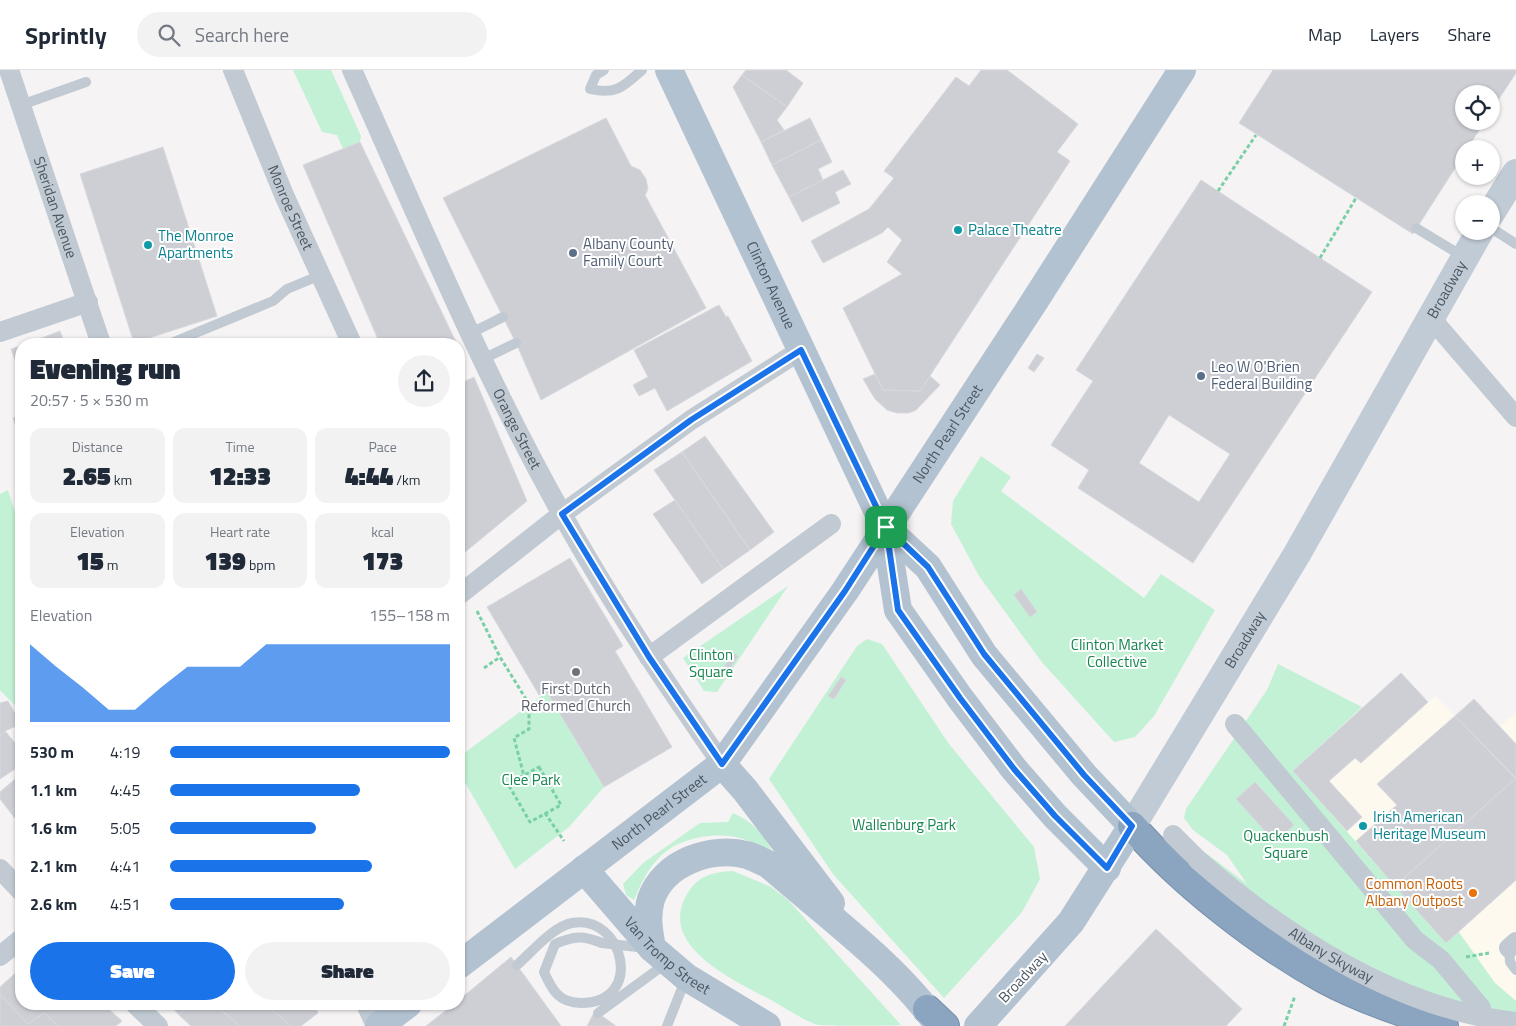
<!DOCTYPE html>
<meta charset="utf-8">
<style>
body{margin:0;font-family:"Titillium Web",sans-serif;background:#f2f2f3;color:#1f2937;height:100vh;display:flex;flex-direction:column;font-size:19px;white-space:nowrap}
*{box-sizing:border-box;margin:0}
p{font-size:16px;color:#747a83}
.icon{flex:none;width:28px;height:28px;fill:none;stroke:currentColor;stroke-width:2;stroke-linecap:round;stroke-linejoin:round}
.map{position:relative;flex:1;overflow:hidden}
.sheet{position:absolute;left:15px;top:268px;width:450px;height:672px;display:flex;flex-direction:column;background:#fff;border-radius:20px;box-shadow:0 1px 4px #0004}
.sheet>*{flex:none}
.buttons{position:absolute;left:1455px;top:15px;display:grid;gap:10px}
.buttons a{display:grid;place-items:center;width:45px;height:45px;border-radius:50%;background:#fff;box-shadow:0 1px 4px #0004;font-size:25px}
.pin{position:absolute;display:grid;place-items:center;width:42px;height:42px;color:#fff;margin:-21px;border-radius:10px;box-shadow:0 2px 8px #0006}
.round{display:grid;place-items:center;flex:none;width:52px;height:52px;border-radius:26px;background:#f2f2f3}
.summary{display:flex;align-items:center;justify-content:space-between;height:85px;padding:0 15px}
h1{font-size:28px;font-weight:800;line-height:38px}
.figures{display:grid;grid-template-columns:repeat(3,1fr);gap:8px;height:85px;padding:5px 15px}
.figures div{display:grid;align-content:center;border-radius:12px;background:#f2f2f3;text-align:center}
.figures b{font-size:25px;font-weight:800}
.figures small{font-size:14px;font-weight:400}
.figures p{font-size:14px}
.chart{height:140px;padding:10px 15px}
.chart p{display:flex;justify-content:space-between}
.chart svg{width:100%;height:90px;margin-top:5px;fill:#1a73e8;opacity:.7}
.primary-button{display:flex;gap:10px;margin-top:auto;padding:10px 15px}
.primary-button a{flex:1;height:58px;border-radius:30px;background:#1a73e8;color:#fff;font-size:20px;font-weight:800;line-height:58px;text-align:center}
.primary-button a+a{background:#f2f2f3;color:#1f2937}
ul{padding:0 15px;list-style:none;font-size:16px}
li{display:grid;grid-template-columns:80px 60px 1fr;align-items:center;height:38px}
li i{height:12px;border-radius:6px;background:#1a73e8}
header{display:flex;align-items:center;gap:30px;box-sizing:border-box;height:70px;padding:0 25px;background:#fff;border-bottom:1px solid #e0e1e3}
header strong{font-size:24px}
nav{display:flex;gap:28px;margin-inline-start:auto;font-size:18px}
.search{width:350px;height:45px;background:#f2f2f3;display:flex;align-items:center;gap:12px;box-sizing:border-box;padding:0 18px;border-radius:28px;color:#747a83;font-size:19px}
.map>svg:first-child{display:block}
</style>
<header>
<strong>Sprintly</strong>
<div class="search"><svg class="icon" aria-label="search" viewBox="0 0 24 24"><circle cx="10" cy="10" r="6"/><path d="M15 15l6 6"/></svg>Search here</div>
<nav><a>Map</a><a>Layers</a><a>Share</a></nav>
</header>
<div class="map">
<svg width="1516" height="956" viewBox="0 0 1516 956">
<rect width="100%" height="100%" fill="#f5f3f3"/>
<path fill="#fdf9ef" d="M1401 603 1428 632 1435 626 1455 646 1474 629 1500 656 1516 642V931L1495 913 1459 862 1446 873 1293 701Z"/>
<path fill="#c3f1d5" d="M293 0H331L361 66 360 72 343 79 337 65 322 62Z
M981 386 1011 407 1001 421 1144 528 1161 504 1215 540 1154 646 1135 667 1114 672 1041 591 979 506 951 454 953 431Z
M8 420 21 461V642L0 620V424Z
M788 516 717 622 704 621 683 588Z
M867 569 882 574 949 674 1034 777 1040 809 1022 842 944 928 833 804 769 709 857 576Z
M1278 594 1362 637 1293 701 1445 872 1458 861 1495 913 1516 931V955L1441 942 1192 800 1206 783 1247 814 1227 785 1193 760 1184 748 1186 739 1267 620Z
M547 622 604 717 569 757 515 799 459 702V687Z
M733 743C753 752 763 763 773 783 764 779 755 773 746 770 718 760 676 767 657 790 646 802 640 816 634 830L626 825 623 814 643 793 700 753 728 752Z
M733 801 771 817 788 830 901 955C893 956 826 956 818 955 802 950 786 938 771 930 736 911 658 877 686 826 697 806 712 802 733 801Z"/>
<path fill="#cdcfd5" stroke="#d7d9de" fill-rule="evenodd" d="M746 0H786L803 13 787 37 742 5Z
M981 0H1007L1078 54 1057 82 1070 91 920 321 883 320 843 238 902 204 887 192 902 170 888 157 882 163 823 193 811 171 869 139 894 108 884 101 956 7 969 16Z
M1273 0H1516V3L1491 41V24H1464V51H1485L1467 79H1464V84L1413 164 1239 53Z
M742 5 787 37 777 50 784 60 761 72 733 17Z
M606 48 631 96 640 100 646 109 648 119 645 125 706 238 541 330 516 273 443 128Z
M810 48 821 70 772 95 761 72Z
M821 70 832 92 818 99 823 110 789 127 772 95Z
M360 72 457 274H380L303 95Z
M163 77 217 246 134 273 80 104Z
M843 100 851 114 835 122 840 133 802 152 789 127Z
M1201 110 1372 222 1193 493 1078 418 1089 400 1051 375 1093 311 1076 300ZM1169 345 1230 384 1199 432 1139 393Z
M719 235 726 247 728 246 752 291 667 341 655 318 639 326 633 315 648 307 634 280Z
M60 261 65 274H26Z
M21 276V306L11 279Z
M1037 284 1044 288 1034 302 1028 298Z
M875 304 883 320 920 321 930 306 940 315 916 340 909 343H897L887 340 875 329 863 309Z
M474 307 527 431 464 483 459 471V314Z
M21 346V372L13 348Z
M705 366 774 462 750 480 682 382Z
M682 382 750 480 723 499 654 400Z
M675 430 723 499 702 514 653 444Z
M570 488 623 576 615 581 672 677 604 717 547 622 539 625 487 537Z
M1021 519 1037 542 1030 547 1014 525Z
M733 583 738 586 726 605 721 602Z
M1401 603 1428 632 1361 693 1355 688 1329 711 1362 747 1347 761 1293 701Z
M841 607 846 610 834 629 828 626Z
M1474 629 1516 674V709L1455 646Z
M8 631 21 654 5 661 0 667V633Z
M1455 646 1516 708 1395 816 1356 771 1397 735 1377 714Z
M5 661 16 674 21 670V695L0 709V667Z
M21 704V734L10 742 0 729V722Z
M1516 708V810L1446 873 1395 816Z
M1255 712 1294 755 1275 772 1236 729Z
M21 734V756L10 742Z
M1156 859 1242 939 1226 956H1065Z
M511 887 561 956H426L454 934H459V930Z
M21 898V934H103L122 951 116 956H58L44 943 28 954 0 924V917Z
M0 924 28 954 44 943 58 956H0Z
M169 934H189L179 945Z
M189 934H214L240 956H191L179 945Z
M214 934H265L291 956H240Z
M265 934H314L318 943 301 956H291Z
M595 941 616 956H587Z"/>
<g fill="none" stroke-linecap="round" stroke-linejoin="round">
<g stroke="#7690ad" stroke-width="30">
<path id="highway" d="M1132 756C1181 812 1258 873 1324 909 1361 929 1404 943 1444 956
M927 939 945 956"/>
</g>
<path stroke="#7ad0a6" stroke-width="3" stroke-dasharray="4 2.5" stroke-linecap="butt" d="M1218 121 1256 65
M1320 188 1356 128
M477 541 500 587 529 634V659L514 668 524 706
M484 598 500 587
M539 697 561 735 530 752 508 714Z
M545 743 564 771
M1466 887 1489 883
M1284 956 1295 926"/>
<path stroke="#c1cad2" stroke-width="10" d="M604 0 596 5 590 19C616 25 623 17 642 0
M21 35 86 12
M1416 158 1464 187
M1491 158 1516 174
M471 263 503 247
M169 274 273 231 287 219 321 205
M483 289 516 273
M602 873 646 878
M1509 878 1510 892 1516 900
M598 943 668 892
M667 956 686 908"/>
<g stroke="#c1cad2" stroke-width="20">
<path id="s1" d="M9 0 101 274"/>
<path id="s2" d="M233 0 284 125 352 274"/>
<path id="s3" d="M352 0C419 149 482 302 562 444 610 531 666 613 722 694"/>
<path d="M1430 247 1516 347"/>
<path d="M0 262 88 232"/>
<path d="M459 525 562 444 691 350 801 280"/>
<path d="M649 587 831 454"/>
<path d="M1235 654 1415 870 1441 890 1481 938"/>
<path d="M1173 765 1198 790"/>
<path d="M0 799 21 821"/>
<path d="M1509 878 1516 872"/>
<path d="M0 886 21 869"/>
<path d="M135 934 158 956"/>
<path d="M366 934 376 956"/>
</g>
<g stroke="#c1cbd6" stroke-width="28">
<path d="M1491 143 1516 103"/>
<path id="s4" d="M1132 756 1297 484 1480 161"/>
</g>
<g stroke="#b3c2d1" stroke-width="28">
<path id="s5" d="M669 0 885 457 898 540 960 628 1014 699 1055 746 1107 798"/>
<path d="M885 457 928 497 984 585 1084 705 1132 756 1071 852 978 956"/>
<path d="M722 694 745 720 831 833"/>
<path id="s6" d="M584 799 652 878 686 907 767 956"/>
<path d="M652 878C649 862 646 846 651 829 664 792 711 776 747 785 754 787 761 791 768 794 825 844 895 894 939 956"/>
<path id="s7" d="M459 895 722 694 845 521 1034 232 1182 0"/>
<path d="M379 956 408 934"/>
</g>
<use href="#highway" stroke="#8ba5c1" stroke-width="28"/>
<path stroke="#c1cad2" stroke-width="10" d="M517 895C532 882 552 857 572 853 623 843 646 933 581 933 559 933 552 920 544 902L555 874C574 866 582 865 602 873"/>
<path stroke="#c1cad2" stroke-width="20" id="s8" d="M1198 790C1284 865 1399 940 1516 952"/>
</g>
<g fill="none" stroke-linecap="round" stroke-linejoin="round">
<g stroke="#fff" stroke-width="10">
<path id="route" d="M886 457 845 521 722 694 649 587 562 444 691 350 801 280 886 457 898 540 960 628 1014 699 1055 746 1107 798 1132 756 1084 705 984 584 928 497 886 457"/>
</g>
<use href="#route" stroke="#1a73e8" stroke-width="6"/>
</g>
<g fill="#0f9aa8" stroke="#fff" stroke-width="2">
<circle cx="958" cy="160" r="5"/>
<circle cx="148" cy="175" r="5"/>
<circle cx="1363" cy="756" r="5"/>
</g>
<g fill="#5c6f8a" stroke="#fff" stroke-width="2">
<circle cx="573" cy="183" r="5"/>
<circle cx="1201" cy="306" r="5"/>
</g>
<circle fill="#6b7280" stroke="#fff" stroke-width="2" cx="576" cy="602" r="5"/>
<circle fill="#e8710a" stroke="#fff" stroke-width="2" cx="1473" cy="823" r="5"/>
<g text-anchor="middle" stroke-width="4" stroke-linejoin="round" paint-order="stroke">
<g font-size="15" fill="#4a5661" stroke="#fff">
<text dy="5" stroke="none"><textPath href="#s1" startOffset="145">Sheridan Avenue</textPath></text>
<text dy="5" stroke="none"><textPath href="#s2" startOffset="149">Monroe Street</textPath></text>
<text dy="5" stroke="none"><textPath href="#s5" startOffset="238">Clinton Avenue</textPath></text>
<text dy="5" stroke="none"><textPath href="#s4" startOffset="622">Broadway</textPath></text>
<text dy="5" stroke="none"><textPath href="#s3" startOffset="395">Orange Street</textPath></text>
<text dy="5" stroke="none"><textPath href="#s7" startOffset="731">North Pearl Street</textPath></text>
<text dy="5" stroke="none"><textPath href="#s4" startOffset="218">Broadway</textPath></text>
<text dy="5" stroke="none"><textPath href="#s7" startOffset="252">North Pearl Street</textPath></text>
<text dy="5" stroke="none"><textPath href="#s8" startOffset="164">Albany Skyway</textPath></text>
<text dy="5" stroke="none"><textPath href="#s6" startOffset="121">Van Tromp Street</textPath></text>
<text transform="translate(1023 907) rotate(-47)" y="5">Broadway</text>
</g>
<g font-size="15" fill="#0d838f" stroke="#fff" text-anchor="start">
<text x="968" y="165">Palace Theatre</text>
<text x="158" y="171">The Monroe<tspan x="158" dy="17">Apartments</tspan></text>
<text x="1373" y="752">Irish American<tspan x="1373" dy="17">Heritage Museum</tspan></text>
</g>
<g font-size="15" fill="#4e5e75" stroke="#fff" text-anchor="start">
<text x="583" y="179">Albany County<tspan x="583" dy="17">Family Court</tspan></text>
<text x="1211" y="302">Leo W O'Brien<tspan x="1211" dy="17">Federal Building</tspan></text>
</g>
<g font-size="15" fill="#17864f" stroke="#fff">
<text x="1117" y="580">Clinton Market<tspan x="1117" dy="17">Collective</tspan></text>
<text x="711" y="590">Clinton<tspan x="711" dy="17">Square</tspan></text>
<text x="531" y="715">Clee Park</text>
<text x="904" y="760">Wallenburg Park</text>
<text x="1286" y="771">Quackenbush<tspan x="1286" dy="17">Square</tspan></text>
</g>
<g font-size="15" fill="#5b616d" stroke="#fff">
<text x="576" y="624">First Dutch<tspan x="576" dy="17">Reformed Church</tspan></text>
</g>
<g font-size="15" fill="#c56008" stroke="#fff" text-anchor="end">
<text x="1463" y="819">Common Roots<tspan x="1463" dy="17">Albany Outpost</tspan></text>
</g>
</g>
</svg>
<div class="buttons">
<a><svg class="icon" aria-label="locate" viewBox="0 0 24 24"><circle cx="12" cy="12" r="6"/><path d="M12 2v4M12 18v4M2 12h4M18 12h4"/></svg></a>
<a>+</a>
<a>−</a>
</div>
<div class="pin" style="left:886px;top:457px;background:#1e9e55"><svg class="icon" aria-label="arrive" viewBox="0 0 24 24"><path d="M6 21V4h12l-3 4 3 4H6"/></svg></div>
<section class="sheet">
<div class="summary"><div><h1>Evening run</h1><p>20:57 · 5 × 530 m</p></div><a class="round"><svg class="icon" aria-label="share" viewBox="0 0 24 24"><path d="M12 15V3M7 8l5-5 5 5M5 13v7h14v-7"/></svg></a></div>
<div class="figures">
<div><p>Distance</p><b>2.65<small> km</small></b></div>
<div><p>Time</p><b>12:33</b></div>
<div><p>Pace</p><b>4:44<small> /km</small></b></div>
</div>
<div class="figures">
<div><p>Elevation</p><b>15<small> m</small></b></div>
<div><p>Heart rate</p><b>139<small> bpm</small></b></div>
<div><p>kcal</p><b>173</b></div>
</div>
<div class="chart"><p><span>Elevation</span>155–158 m</p>
<svg viewBox="0 0 160 44" preserveAspectRatio="none"><path d="M0 44V6L10 17L20 27L30 38L40 38L50 27L60 17L70 17L80 17L90 6L100 6L110 6L120 6L130 6L140 6L150 6L160 6V44z"/></svg>
</div>
<ul>
<li><b>530 m</b>4:19<i style="width:100%"></i></li>
<li><b>1.1 km</b>4:45<i style="width:68%"></i></li>
<li><b>1.6 km</b>5:05<i style="width:52%"></i></li>
<li><b>2.1 km</b>4:41<i style="width:72%"></i></li>
<li><b>2.6 km</b>4:51<i style="width:62%"></i></li>
</ul>
<div class="primary-button"><a>Save</a><a>Share</a></div>
</section>
</div>
